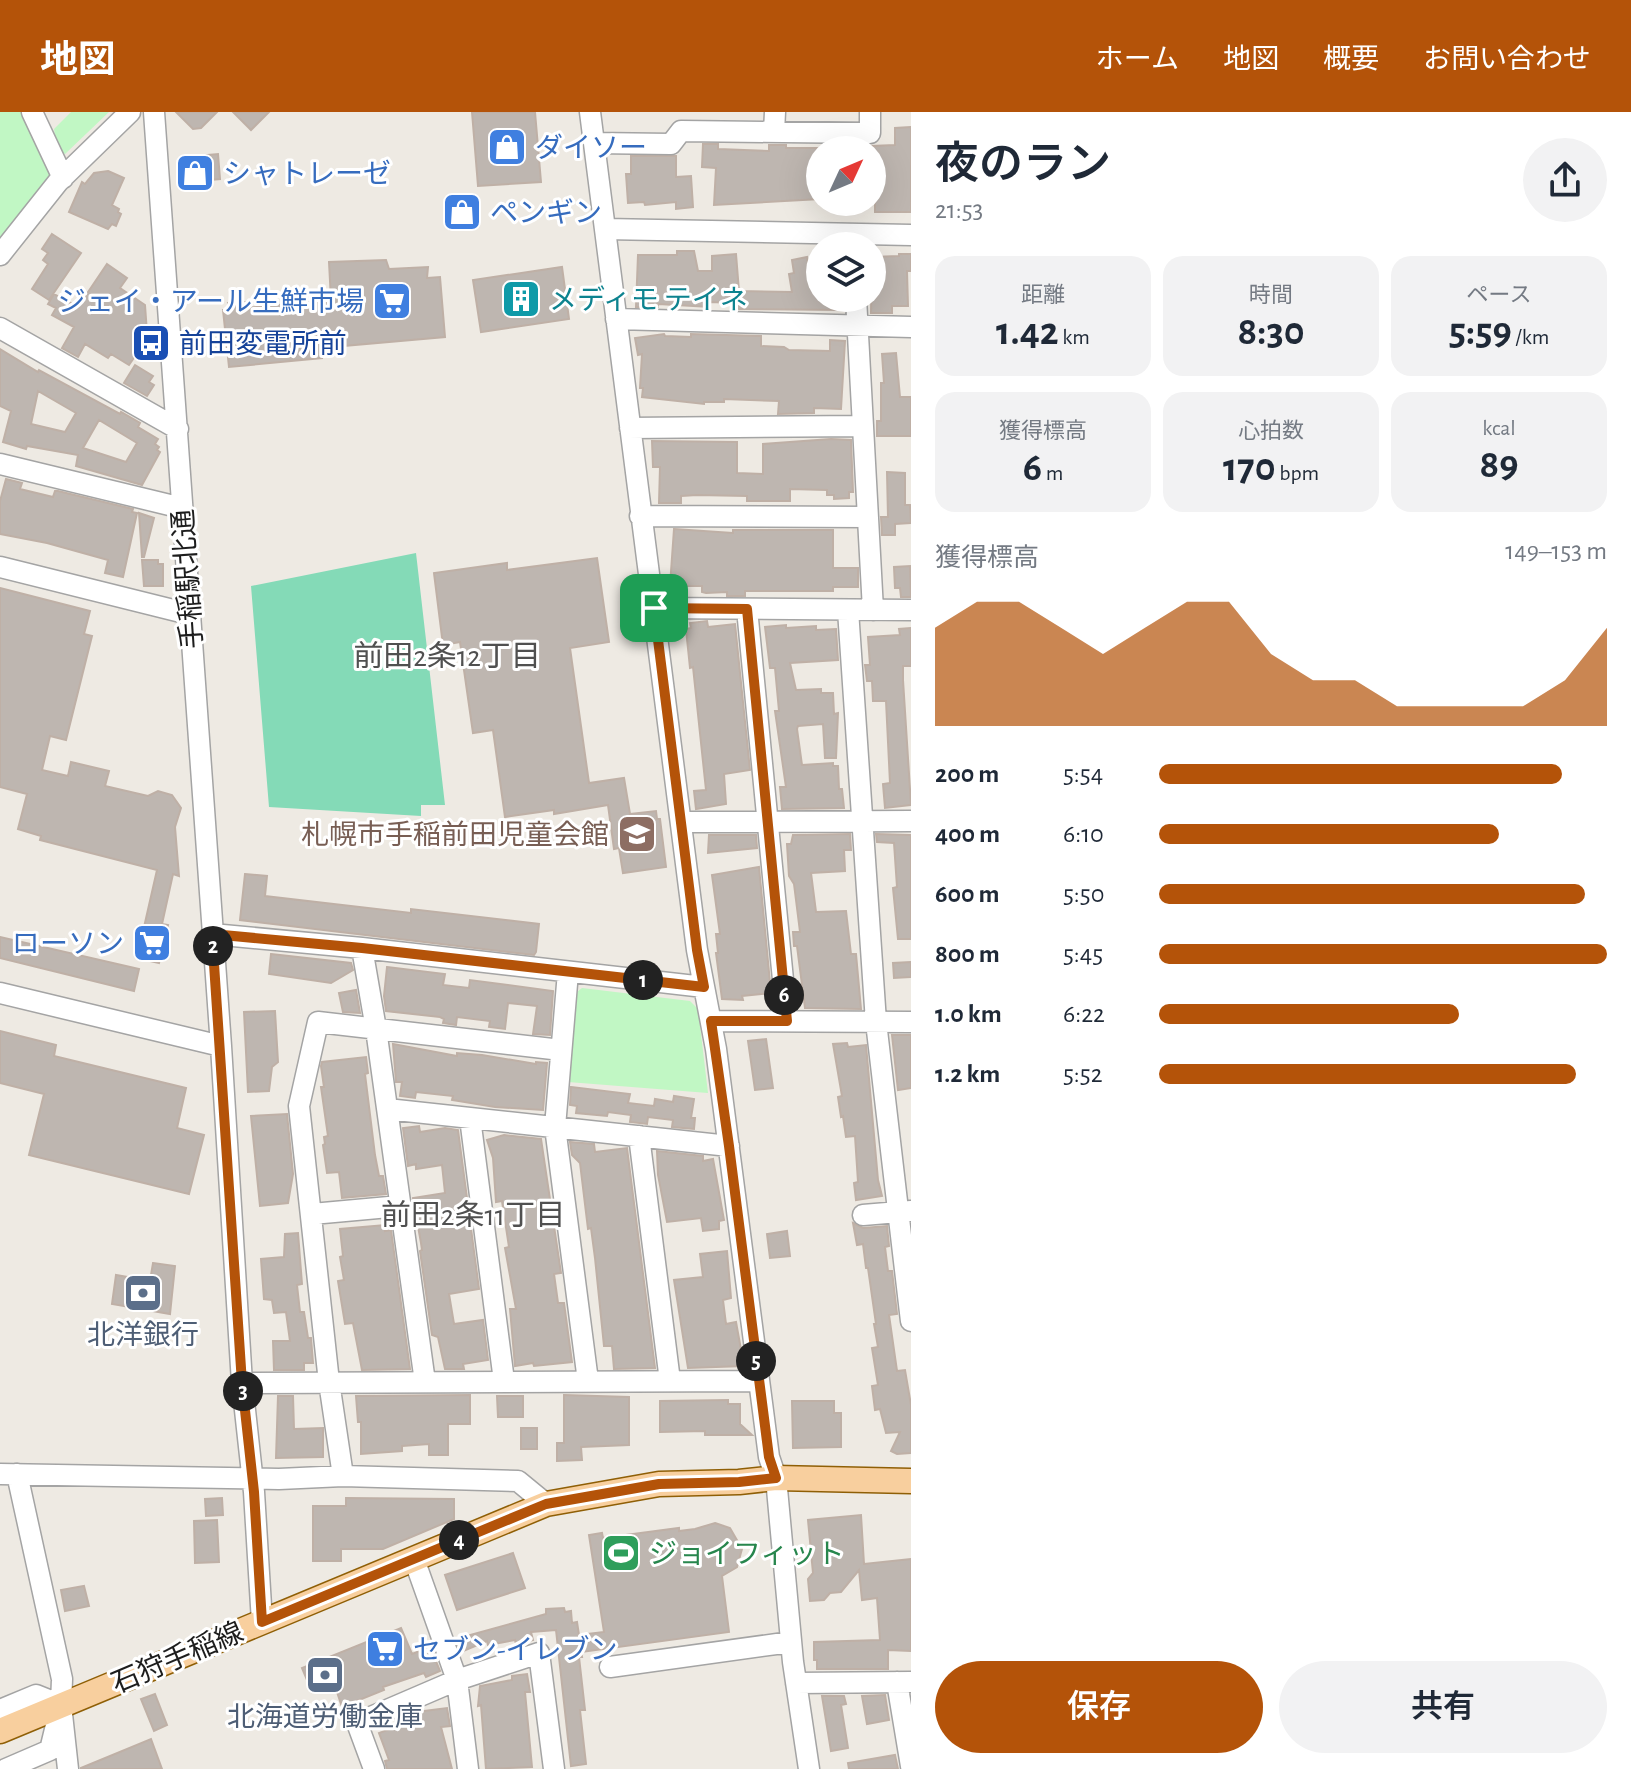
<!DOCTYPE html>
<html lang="ja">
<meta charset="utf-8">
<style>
body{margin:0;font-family:"Alegreya Sans","Noto Sans JP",sans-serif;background:#f2f2f3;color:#1f2937;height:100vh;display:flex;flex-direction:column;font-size:30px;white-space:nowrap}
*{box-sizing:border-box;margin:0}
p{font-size:26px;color:#747a83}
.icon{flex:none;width:44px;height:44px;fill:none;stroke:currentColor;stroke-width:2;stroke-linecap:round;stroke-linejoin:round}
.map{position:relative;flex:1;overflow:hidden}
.details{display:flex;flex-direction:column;background:#fff;width:720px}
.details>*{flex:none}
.needle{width:52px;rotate:46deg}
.buttons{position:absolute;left:806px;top:24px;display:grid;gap:16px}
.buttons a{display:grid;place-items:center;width:80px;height:80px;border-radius:50%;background:#fff;box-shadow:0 8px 32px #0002;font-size:40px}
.pin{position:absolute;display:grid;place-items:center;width:68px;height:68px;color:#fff;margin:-34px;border-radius:16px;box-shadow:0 4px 12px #0006}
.km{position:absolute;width:40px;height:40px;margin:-20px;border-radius:50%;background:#222;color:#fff;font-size:22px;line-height:40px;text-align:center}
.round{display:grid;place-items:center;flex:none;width:84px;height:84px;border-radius:42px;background:#f2f2f3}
.headline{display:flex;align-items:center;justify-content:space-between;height:136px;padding:0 24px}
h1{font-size:44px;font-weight:600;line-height:60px}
.metrics{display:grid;grid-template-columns:repeat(3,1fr);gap:12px;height:136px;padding:8px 24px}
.metrics div{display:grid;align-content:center;border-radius:20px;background:#f2f2f3;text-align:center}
.metrics b{font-size:40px;font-weight:600}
.metrics small{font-size:22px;font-weight:400}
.metrics p{font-size:22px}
.chart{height:224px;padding:16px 24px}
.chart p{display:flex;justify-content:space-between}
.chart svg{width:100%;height:144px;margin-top:8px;fill:#b45309;opacity:.7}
.primary-button{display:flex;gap:16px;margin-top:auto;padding:16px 24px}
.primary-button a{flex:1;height:92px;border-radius:48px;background:#b45309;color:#fff;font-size:32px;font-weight:600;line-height:92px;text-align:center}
.primary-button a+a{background:#f2f2f3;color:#1f2937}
ul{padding:0 24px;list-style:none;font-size:26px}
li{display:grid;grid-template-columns:128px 96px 1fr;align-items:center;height:60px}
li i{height:20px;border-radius:10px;background:#b45309}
header{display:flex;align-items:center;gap:48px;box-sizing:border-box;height:112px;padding:0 40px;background:#b45309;color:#fff}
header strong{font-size:38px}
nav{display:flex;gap:44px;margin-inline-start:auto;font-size:28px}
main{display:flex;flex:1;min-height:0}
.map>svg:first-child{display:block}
</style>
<header>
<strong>地図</strong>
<nav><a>ホーム</a><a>地図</a><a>概要</a><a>お問い合わせ</a></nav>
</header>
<main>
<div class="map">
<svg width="911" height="1657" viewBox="0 0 911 1657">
<rect width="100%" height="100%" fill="#eeeae3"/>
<path fill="#c1f7c4" d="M0 0H24L52 61 0 128Z
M71 0H109L65 42 57 37 54 17Z
M582 876 690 889 698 897 708 981 568 970 573 883Z"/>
<path fill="#84dab7" d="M416 441 445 693H421V704L269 695 251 474Z"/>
<path fill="#beb6b0" stroke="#bfb0a6" stroke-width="2" fill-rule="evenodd" d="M176 0H217L201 16 193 17Z
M233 0H269L251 18Z
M472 0H535L541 70 478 74Z
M911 15V100H875V59H872V34L895 33V16Z
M703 32H718V37L769 39V33H786V36H820V87L714 93 716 56 702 55Z
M218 42 220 67 187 70 185 45Z
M631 44H676V65L691 64 693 95 676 97V90L645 93 644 90 628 91 626 62H631Z
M108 59 124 66 112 93 119 97 118 100 121 102 116 114 112 112 108 117 69 100 82 70 85 72 94 61Z
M474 83 478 113 450 117 446 86Z
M52 122 81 141 49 188 32 177 48 152 43 148 48 141 42 137Z
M677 139H694L698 159H712V144L736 142 739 179 792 180 789 162 794 161 792 148 807 145 813 180 820 181V186H843L844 198 735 197V191L710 190V195L658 192V195H636L638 143H677Z
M899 142H911V159H907L908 194H892V201H871L872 145 899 144Z
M386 148 389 157 428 155 427 166 440 165 445 225 321 236 322 246 229 255 223 198H229L228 191 245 190V196L331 188 329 150Z
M107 152 127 166 120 176 145 193 147 221 133 232 140 237 129 253 111 242 108 246 85 232 78 245 62 236 74 215 52 203 56 196 48 192 54 182 78 195Z
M562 155 569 207 481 220 473 168Z
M664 222 665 224 691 225V222L761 224V234L784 235 789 238 830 239V228L845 229 841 297 814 296V301L778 302 779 289 724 287V290H704V292L642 285 643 276H640L642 242 638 243 635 226Z
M0 237 38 260 39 258 120 302 121 300 140 311 138 315 158 327 155 332 159 335 157 338 160 340 142 373 76 354 78 343 27 334 26 337 3 330 11 299 0 294ZM38 279 76 301 65 320 31 312ZM99 308 137 331 126 350 83 336Z
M896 241 900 285H911V324H877V309H881V271H884L882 242Z
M135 253 153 264 149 270 154 273 147 284 124 271Z
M831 327 851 328 853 380H849V386L834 387V383H827V378L790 377V389H747V384L697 383 681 384V391H659L660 355H653L652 329 737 330V361L763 362V332Z
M887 360 905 361V393H910L911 411 895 412V423H882L881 405H888Z
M6 367 22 371 20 377 53 385 55 379H58L133 397 132 400 137 401 123 465 105 461 108 448 47 431 0 422V389Z
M139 401 154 406 144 445H142Z
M674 417 733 421V418H833V456H858V475H833V479H745V484H727V480L706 481 702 480V474H670Z
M597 446 609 530 570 536 589 671 624 666 630 702 656 699 657 707H660L666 755 623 761 619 736 614 737 608 693 554 702V698L505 705 493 618 473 621 460 530 443 533 434 461 507 451V458Z
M142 448H158V452H163V474H144Z
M910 454 911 485H901L900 476H895L894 455Z
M0 476 90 499 84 522 92 524 66 628 50 624 42 658 68 664 71 650 109 659 105 674 148 684 158 679 172 683 181 696 175 715 179 764 173 762 162 812 168 813 159 851 137 846 157 758 40 728 41 724 18 717 27 682 0 675Z
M707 509 708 515 735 512 750 658 724 662 726 692 696 697 694 679 706 678 693 555 690 556 686 517 691 516 690 511Z
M786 513V516L816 514V518L836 517 838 548 790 551 796 578 821 577V581H833L834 602 838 601 836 646H825L823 612 798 614 797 617 802 653 833 651V654H838L839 677H842L844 696 782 697 780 675H786L775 599H779L775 556H770L765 515Z
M911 516V554H903V568L911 693 885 696 883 672 890 671 886 589H873L872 569H867L865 553H870L868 525 900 523 899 517Z
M850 722 851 738H844L845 759 811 761 816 800 846 799 851 842H856L861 897 805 896 797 834H794L793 820H800L794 772 789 764 787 732H791L793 723Z
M876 722 911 723V827H898L893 776 897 775 894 731 877 730Z
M709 723H756L757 736 708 741Z
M759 755 771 881 742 884 743 888 722 887 716 841H718L716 822H720L712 763Z
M245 762 267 764 265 784 411 801V797L539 812 536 840 534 843 240 808Z
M0 825 139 857 134 879 0 846Z
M271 842 351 851 353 858 331 871 269 862Z
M911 850V865L894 866 893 851Z
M387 855 445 862 443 873 469 876 470 868 553 879 550 923 533 922 537 894 508 891 505 917 489 915 490 909 457 905 456 913 443 911 444 907 440 905 386 899 384 884Z
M356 878 360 901 343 900 339 881Z
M275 899 278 950 272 955 269 979 248 980 244 900Z
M0 919 56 933 54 944 186 976 177 1016 204 1023 189 1082 29 1043 44 982 0 971Z
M892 923H911V976L898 978Z
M766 927 773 976 755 978 748 929Z
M847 931 848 935 866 933 878 1068 882 1084 856 1088 854 1071 858 1070 855 1024 846 1025 843 1004 841 1005 838 985 842 984 833 932Z
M393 932 457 944V941L482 943 536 952V950L547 951 543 998 495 995 452 988 453 984 416 980 415 986 400 984 402 970H396Z
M366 945 368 961 365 962 375 1043 379 1064H383L386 1082 342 1086 339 1060 327 1061 323 1033 325 1032 324 1025 328 1024 321 975H324L321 954 322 950Z
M571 975 630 982 628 991 654 994 655 987 673 990 674 984 694 987 691 1006H695L694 1017 672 1015 673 1008 648 1005 647 1012 630 1010 631 1003 608 1000 607 1004 576 1001 577 994 570 993Z
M287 1002 293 1062 288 1091 260 1094 251 1004Z
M419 1014 420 1020 445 1016 458 1018 479 1177 449 1182 454 1212 483 1208 488 1248 463 1252 464 1257H445L438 1225 432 1223 420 1139 422 1138 421 1131 413 1086 445 1081 442 1053 416 1057V1052L408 1054 403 1016Z
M504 1023 541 1027 561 1161 554 1162 558 1191H564L572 1250 534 1254 533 1251 515 1254 510 1197H516L505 1136 509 1135 502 1089 496 1090 493 1046 487 1028Z
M570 1030 594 1032 595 1040 627 1036 655 1256 614 1257 612 1234H604L595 1146 591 1116 588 1117 580 1051 572 1043Z
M657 1039 703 1044V1049L713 1047 724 1108 719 1109V1117L703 1119 701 1106 667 1110 658 1063Z
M853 1111 863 1116 887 1114 889 1134 885 1135 888 1159H892L897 1202 889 1203 897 1259 905 1258 911 1293V1341L897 1342 891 1339 900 1320 886 1321 880 1297 875 1298 872 1274 878 1273 872 1236 878 1235 874 1212H876L868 1156H866L863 1132 857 1133Z
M385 1113V1119L391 1118 410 1257 362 1258 353 1211 345 1212 338 1169 344 1168 340 1145 343 1144 340 1117Z
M787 1119 790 1144 770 1146 767 1122Z
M298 1121 302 1172 297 1173 300 1200H304L308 1226H311L313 1251H304V1258H274L273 1229H290L286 1200 274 1201 272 1188 264 1187 261 1147 284 1145 285 1122Z
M727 1139 731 1186 723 1188 726 1212 736 1210 744 1254 688 1256 674 1168 703 1165 700 1142Z
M153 1151 175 1154 170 1202 112 1192 116 1163 150 1169Z
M470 1283V1312H448V1343H429V1332L402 1334V1339L361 1342V1310H358L356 1284Z
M564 1283 629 1285V1333L581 1335 582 1348 557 1349V1331H564Z
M278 1284H293L294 1317 323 1316V1345L276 1346Z
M497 1284H523V1305H498Z
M728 1288V1292H740V1312L752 1323H705V1319L660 1320V1289Z
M792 1289H834V1301H841V1335L793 1336Z
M521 1316H537V1337H521Z
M222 1386 223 1403 206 1404 205 1387Z
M346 1386 454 1387V1407L383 1437H341V1449H313V1394H346Z
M861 1403 864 1452 911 1447V1539L888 1538V1557H817V1548H814V1530L880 1528 877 1486 862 1488 859 1458 841 1480 830 1481 824 1488 810 1489 808 1467 813 1461 808 1408Z
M217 1408 219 1450 195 1451 194 1409Z
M715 1411 730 1416 742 1437 737 1455 722 1464 729 1520 581 1540 582 1545H579L585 1598H580L586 1652 571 1654 556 1518 531 1520 533 1528 516 1532 515 1528 488 1533 487 1529 461 1540 456 1527 546 1502V1497L564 1496 565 1500 571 1499 572 1511 577 1510 579 1523 604 1520 589 1423 602 1421 603 1426 679 1416V1419L695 1417Z
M513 1441 525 1476 457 1498 445 1463Z
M84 1474 89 1494 65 1499 61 1478Z
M401 1516 412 1542 430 1535 440 1559 426 1565 424 1561 383 1575 384 1578 342 1595 334 1571 312 1580 302 1556Z
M527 1562 530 1580H525L532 1655 486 1657 481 1593 478 1594 480 1574 512 1568V1564Z
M155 1582 167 1613 154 1619 141 1587Z
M885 1583 889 1608 867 1612 862 1584Z
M822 1584H844L846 1592 841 1593 848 1636 831 1639Z
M447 1596 450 1614 441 1615 452 1657H387L385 1649 389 1648 379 1621 401 1613 399 1609 424 1599Z
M151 1627 162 1657H81V1656Z
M895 1643 898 1657H849L848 1651Z"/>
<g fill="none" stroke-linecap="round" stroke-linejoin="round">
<g stroke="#a4a4a4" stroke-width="23">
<path id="minor" d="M32 0 63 66
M154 0 221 934 242 1271 254 1380 262 1510
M590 0 697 838 716 937 769 1345 776 1366 793 1550 809 1657
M774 20 775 0
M594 31 671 32 681 19 870 21V0
M605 117 911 123
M0 143 58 70 130 0
M856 186 873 498
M616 207 911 215
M0 216 178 317
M630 316 863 314
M0 352 182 396
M640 404 868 405
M0 455 189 502
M654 496 911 498
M747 497 787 909
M848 498 876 910 911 1209
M681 710 911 709
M212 822 362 836 704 875
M362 836 376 917 425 1270
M568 860 555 1015 588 1269
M0 881 221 934
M711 909 911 910
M387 997 729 1034
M470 1006 504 1269
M639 1024 670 1269
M312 1102 400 1094
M863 1103 911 1099
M242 1271 758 1269
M0 1362 279 1367 343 1364 518 1369 546 1392
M17 1362 62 1567 61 1593 68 1657
M343 1364 329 1270 299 994 318 910 561 938
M414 1447 457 1568 468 1657
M610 1555 791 1530
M897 1570 911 1654
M796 1571 911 1570
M0 1598 36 1583 61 1593
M6 1657 50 1638 58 1605
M374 1657 357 1611 457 1568 539 1541 554 1657"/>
</g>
<g stroke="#8f5f06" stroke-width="27">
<path id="major" d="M0 1619 546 1392 659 1372 739 1370 776 1366 911 1369"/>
</g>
<use href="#minor" stroke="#fff" stroke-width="20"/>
<use href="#major" stroke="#f8cf9e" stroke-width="24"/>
</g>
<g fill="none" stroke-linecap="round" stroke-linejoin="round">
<g stroke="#fff" stroke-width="16">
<path id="route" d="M654 496 747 497 787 909H711L729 1034 769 1345 776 1366 739 1370 659 1372 546 1392 262 1510 254 1380 242 1271 212 822 362 836 704 875 697 838Z"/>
</g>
<use href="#route" stroke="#b45309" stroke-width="10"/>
</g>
<defs>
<g id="shop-square" transform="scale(2)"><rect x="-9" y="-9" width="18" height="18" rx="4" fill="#3f7fe0" stroke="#fff"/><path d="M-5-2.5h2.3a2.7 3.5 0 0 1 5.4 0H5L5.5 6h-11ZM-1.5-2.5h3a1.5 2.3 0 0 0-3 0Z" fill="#fff"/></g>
<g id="building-square" transform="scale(2)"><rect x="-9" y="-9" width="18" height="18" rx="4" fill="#0f9aa8" stroke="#fff"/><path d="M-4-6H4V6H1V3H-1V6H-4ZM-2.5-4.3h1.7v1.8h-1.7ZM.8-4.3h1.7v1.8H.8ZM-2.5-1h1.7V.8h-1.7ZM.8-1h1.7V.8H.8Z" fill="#fff"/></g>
<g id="supermarket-square" transform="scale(2)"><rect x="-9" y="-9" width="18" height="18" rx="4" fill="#3f7fe0" stroke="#fff"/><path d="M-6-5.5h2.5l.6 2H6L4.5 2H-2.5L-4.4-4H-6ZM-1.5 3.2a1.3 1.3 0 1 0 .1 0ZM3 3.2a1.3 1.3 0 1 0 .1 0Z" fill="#fff"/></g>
<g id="bus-square" transform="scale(2)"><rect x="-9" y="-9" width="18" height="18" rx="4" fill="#1a4fb4" stroke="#fff"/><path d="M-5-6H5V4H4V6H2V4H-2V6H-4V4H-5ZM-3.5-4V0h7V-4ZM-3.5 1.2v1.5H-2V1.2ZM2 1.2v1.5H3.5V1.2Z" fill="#fff"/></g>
<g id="school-square" transform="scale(2)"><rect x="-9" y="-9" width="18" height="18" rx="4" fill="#8d6e63" stroke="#fff"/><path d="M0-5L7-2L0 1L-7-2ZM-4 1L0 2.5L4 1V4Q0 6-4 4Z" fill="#fff"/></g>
<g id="bank-square" transform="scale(2)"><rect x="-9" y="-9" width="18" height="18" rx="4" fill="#5c6f8a" stroke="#fff"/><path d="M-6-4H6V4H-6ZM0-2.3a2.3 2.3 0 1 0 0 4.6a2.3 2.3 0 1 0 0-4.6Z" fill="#fff"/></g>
<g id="stadium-square" transform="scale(2)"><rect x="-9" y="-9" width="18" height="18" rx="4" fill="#2e9e5b" stroke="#fff"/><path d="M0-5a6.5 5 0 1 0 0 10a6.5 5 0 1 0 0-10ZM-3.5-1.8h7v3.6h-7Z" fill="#fff"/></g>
</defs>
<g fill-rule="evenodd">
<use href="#shop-square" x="507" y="35"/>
<use href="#shop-square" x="195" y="61"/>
<use href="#shop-square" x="462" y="100"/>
<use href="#building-square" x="521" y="187"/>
<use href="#supermarket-square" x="392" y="189"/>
<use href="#bus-square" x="151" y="231"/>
<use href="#school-square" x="637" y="722"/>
<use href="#supermarket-square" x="152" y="831"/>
<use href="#bank-square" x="143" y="1181"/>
<use href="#stadium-square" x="621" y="1441"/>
<use href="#supermarket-square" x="385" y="1537"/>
<use href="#bank-square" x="325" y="1563"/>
</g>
<g text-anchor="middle" stroke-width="6" stroke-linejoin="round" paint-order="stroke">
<g font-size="28" fill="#366cbe" stroke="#fff" text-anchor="start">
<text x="535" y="45">ダイソー</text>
<text x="223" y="71">シャトレーゼ</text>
<text x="490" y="110">ペンギン</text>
<text x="364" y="199" text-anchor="end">ジェイ・アール生鮮市場</text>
<text x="124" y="841" text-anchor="end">ローソン</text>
<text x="413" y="1547">セブン-イレブン</text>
</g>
<g font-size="28" fill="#0d838f" stroke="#fff" text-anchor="start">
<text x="549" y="197">メディモ テイネ</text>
</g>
<g font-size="28" fill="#164399" stroke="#fff" text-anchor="start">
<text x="179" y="241">前田変電所前</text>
</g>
<g font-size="28" fill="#1d1d1d" stroke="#fff">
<text transform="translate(187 467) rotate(-94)" y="10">手稲駅北通</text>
<text transform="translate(177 1545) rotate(-23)" y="10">石狩手稲線</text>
</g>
<g font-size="28" fill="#785e54" stroke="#fff" text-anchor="end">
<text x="609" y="732">札幌市手稲前田児童会館</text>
</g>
<g font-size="28" fill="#4e5e75" stroke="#fff">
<text x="143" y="1232">北洋銀行</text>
<text x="325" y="1614">北海道労働金庫</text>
</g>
<g font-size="28" fill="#27864d" stroke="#fff" text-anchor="start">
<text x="649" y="1451">ジョイフィット</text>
</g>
<g font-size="30" fill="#505050" stroke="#fff">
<text x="447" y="554">前田2条12丁目</text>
<text x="473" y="1113">前田2条11丁目</text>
</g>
</g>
</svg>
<div class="buttons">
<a><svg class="needle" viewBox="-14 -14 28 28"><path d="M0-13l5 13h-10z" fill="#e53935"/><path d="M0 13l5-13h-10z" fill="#747a83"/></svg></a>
<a><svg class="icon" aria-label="layers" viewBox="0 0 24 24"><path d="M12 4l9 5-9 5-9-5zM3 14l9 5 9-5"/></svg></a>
</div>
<div class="pin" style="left:654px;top:496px;background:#1e9e55"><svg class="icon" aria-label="arrive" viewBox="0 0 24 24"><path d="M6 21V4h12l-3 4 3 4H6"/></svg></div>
<b class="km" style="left:643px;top:868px">1</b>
<b class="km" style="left:213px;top:834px">2</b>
<b class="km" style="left:243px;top:1279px">3</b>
<b class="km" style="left:459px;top:1428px">4</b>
<b class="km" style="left:756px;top:1249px">5</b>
<b class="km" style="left:784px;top:883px">6</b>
</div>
<section class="details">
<div class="headline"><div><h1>夜のラン</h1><p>21:53</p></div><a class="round"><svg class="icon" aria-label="share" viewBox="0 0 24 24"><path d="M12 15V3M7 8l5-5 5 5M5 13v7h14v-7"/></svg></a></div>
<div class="metrics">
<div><p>距離</p><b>1.42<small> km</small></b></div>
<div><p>時間</p><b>8:30</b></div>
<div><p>ペース</p><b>5:59<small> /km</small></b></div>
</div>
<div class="metrics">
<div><p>獲得標高</p><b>6<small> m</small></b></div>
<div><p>心拍数</p><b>170<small> bpm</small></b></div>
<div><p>kcal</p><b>89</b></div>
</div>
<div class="chart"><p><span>獲得標高</span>149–153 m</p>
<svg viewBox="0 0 160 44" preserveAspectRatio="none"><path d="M0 44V14L10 6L20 6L30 14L40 22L50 14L60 6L70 6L80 22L90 30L100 30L110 38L120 38L130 38L140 38L150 30L160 14V44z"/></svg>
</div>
<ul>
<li><b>200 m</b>5:54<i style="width:90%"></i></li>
<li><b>400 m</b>6:10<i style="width:76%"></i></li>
<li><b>600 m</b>5:50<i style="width:95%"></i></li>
<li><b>800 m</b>5:45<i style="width:100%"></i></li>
<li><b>1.0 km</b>6:22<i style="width:67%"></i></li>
<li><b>1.2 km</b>5:52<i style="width:93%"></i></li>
</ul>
<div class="primary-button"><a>保存</a><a>共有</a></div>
</section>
</main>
